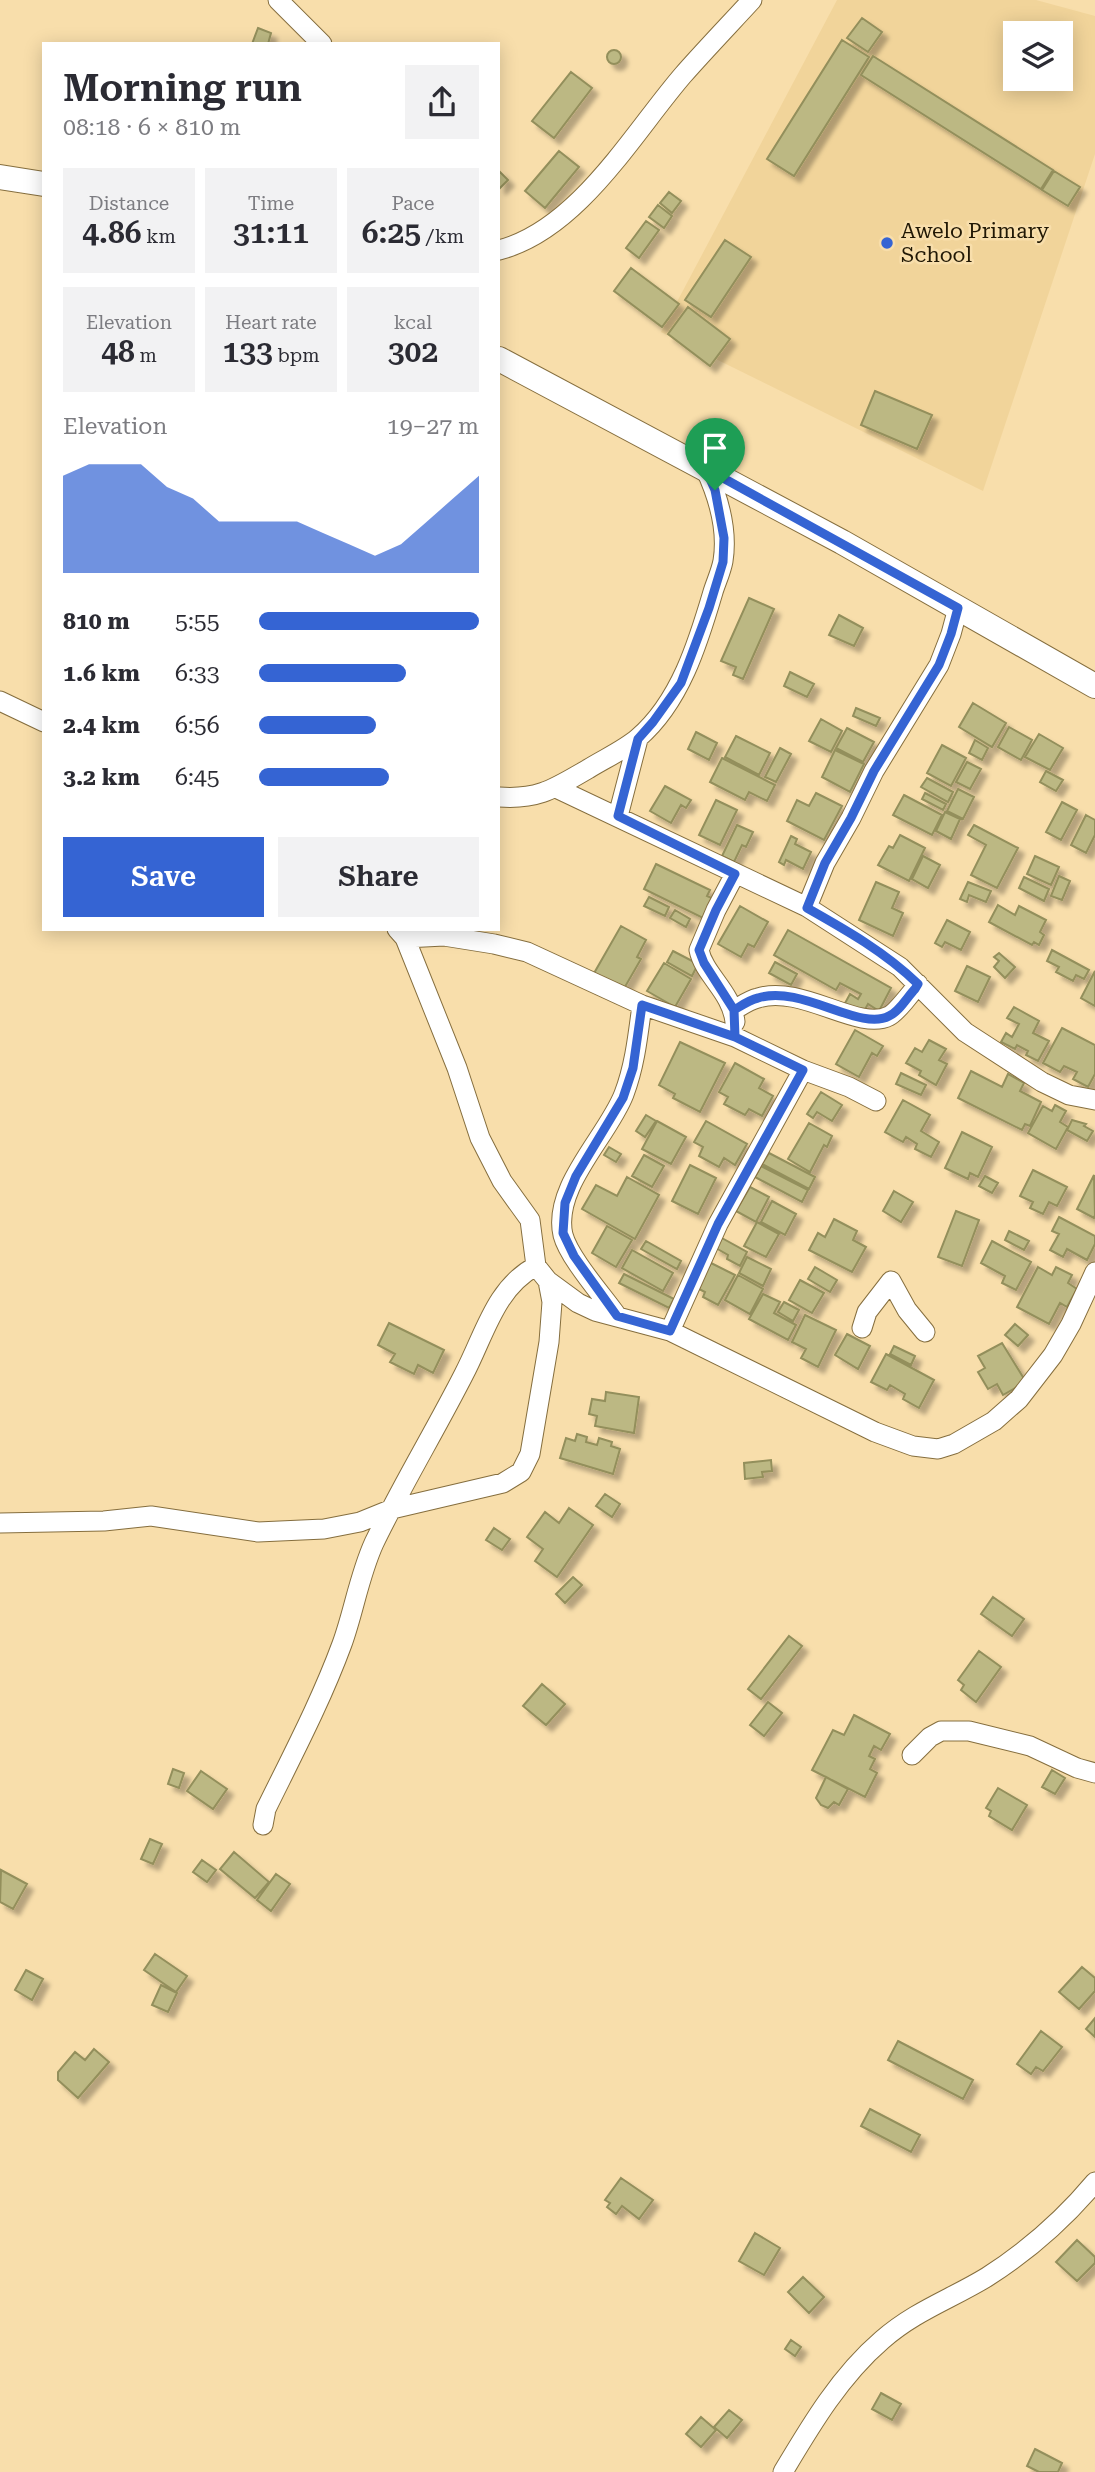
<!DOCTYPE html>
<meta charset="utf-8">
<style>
body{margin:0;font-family:"Roboto Serif",serif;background:#f2f2f3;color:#2b2b33;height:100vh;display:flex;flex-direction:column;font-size:26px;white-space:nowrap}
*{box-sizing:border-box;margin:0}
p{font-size:23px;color:#7c7c81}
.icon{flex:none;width:38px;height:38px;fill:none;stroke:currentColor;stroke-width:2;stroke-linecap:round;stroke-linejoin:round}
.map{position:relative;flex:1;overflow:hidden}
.drawer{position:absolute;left:42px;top:42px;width:458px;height:889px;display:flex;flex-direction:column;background:#fff;border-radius:0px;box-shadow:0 4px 18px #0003}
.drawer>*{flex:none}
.controls{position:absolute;left:1003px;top:21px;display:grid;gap:14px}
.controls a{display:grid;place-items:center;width:70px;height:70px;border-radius:0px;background:#fff;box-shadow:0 4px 18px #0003;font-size:35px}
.pin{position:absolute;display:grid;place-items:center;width:60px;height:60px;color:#fff;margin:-72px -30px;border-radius:50% 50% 50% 0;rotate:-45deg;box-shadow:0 0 7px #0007}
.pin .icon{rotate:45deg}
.round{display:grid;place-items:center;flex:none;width:74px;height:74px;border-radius:0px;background:#f2f2f3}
.overview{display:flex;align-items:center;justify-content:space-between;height:119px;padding:0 21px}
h1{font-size:38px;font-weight:600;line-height:52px}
.metrics{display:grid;grid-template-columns:repeat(3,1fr);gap:10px;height:119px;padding:7px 21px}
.metrics div{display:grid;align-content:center;border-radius:0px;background:#f2f2f3;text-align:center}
.metrics b{font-size:30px;font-weight:600}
.metrics small{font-size:19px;font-weight:400}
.metrics p{font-size:19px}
.chart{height:196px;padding:14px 21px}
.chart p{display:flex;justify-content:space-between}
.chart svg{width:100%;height:126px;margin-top:7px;fill:#3564d3;opacity:.7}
.primary-button{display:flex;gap:14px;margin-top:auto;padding:14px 21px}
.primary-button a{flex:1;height:80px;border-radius:0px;background:#3564d3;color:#fff;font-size:28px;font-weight:600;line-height:80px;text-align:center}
.primary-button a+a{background:#f2f2f3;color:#2b2b33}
ul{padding:0 21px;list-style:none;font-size:23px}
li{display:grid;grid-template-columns:112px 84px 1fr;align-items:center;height:52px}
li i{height:18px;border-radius:9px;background:#3564d3}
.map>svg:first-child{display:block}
</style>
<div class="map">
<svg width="1095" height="2472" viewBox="0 0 1095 2472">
<defs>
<filter id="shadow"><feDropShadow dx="6" dy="6" stdDeviation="2" flood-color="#0004"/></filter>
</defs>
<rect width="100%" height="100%" fill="#f8deab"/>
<path fill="#f1d49a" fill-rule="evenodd" d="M837 0H1036L1095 16V154L983 491 661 332ZM1015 33H1060V79H1015Z"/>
<path fill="#bcb883" stroke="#938f5b" stroke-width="2" filter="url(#shadow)" d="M862 18 882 32 868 52 847 38Z
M258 28 271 33 268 44H252Z
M842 40 869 57 794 176 767 159Z
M607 57a7 7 0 1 1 14 0a7 7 0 1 1-14 0Z
M873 56 1053 170 1041 189 861 75Z
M571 72 592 88 554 138 532 121Z
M559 151 579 167 545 208 525 191Z
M499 171 508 180 500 188 499 187Z
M1054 171 1080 187 1068 206 1042 190Z
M669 192 681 201 672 213 660 203Z
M658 205 672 216 664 228 649 217Z
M646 221 659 230 639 258 626 248Z
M725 240 751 257 711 317 685 300Z
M631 268 679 304 662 327 614 291Z
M688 307 730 339 710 366 668 334Z
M875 391 932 415 917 449 861 425Z
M749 598 774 609 743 679 733 675 736 667 721 661Z
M839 615 863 628 854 646 829 635Z
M790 672 814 684 807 697 784 686Z
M973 703 1006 723 992 747 959 727Z
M856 708 880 718 876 726 853 716Z
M821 719 842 731 831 752 809 741Z
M1009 727 1032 740 1021 760 998 747Z
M847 728 874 742 863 762 836 748Z
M696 732 717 743 709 760 688 749Z
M1039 734 1063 748 1050 770 1025 757Z
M736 736 770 753 759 775 725 757Z
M975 740 988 748 982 760 969 753Z
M942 745 966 758 951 786 927 773Z
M780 748 791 754 776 782 765 777Z
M835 750 864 764 850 792 822 777Z
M722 758 775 785 767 801 749 792 745 800 710 782Z
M967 762 981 769 970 789 956 782Z
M1046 771 1063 780 1056 791 1040 782Z
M927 778 953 792 948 802 921 787Z
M665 786 691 800 686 808 681 805 671 823 650 811Z
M958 789 974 797 963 819 947 811Z
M816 793 842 806 824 840 787 821 797 800 809 806Z
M925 793 946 804 943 810 922 799Z
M904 795 942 815 932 835 893 815Z
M716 800 737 810 720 845 699 835Z
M1062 802 1077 810 1061 840 1046 832Z
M945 812 960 819 951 839 936 831Z
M1086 815 1095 820V835L1086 853 1071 845Z
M737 825 753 832 746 847 742 845 734 862 722 856Z
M974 825 1018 848 997 888 971 875 986 845 968 835Z
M900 835 925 848 909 881 878 865 889 846 893 848Z
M791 836 797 839 795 844 811 852 803 869 786 860 784 865 779 862Z
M923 856 940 865 928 888 912 879Z
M1035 856 1059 867 1051 885 1027 874Z
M656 864 710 890 707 896 714 899 705 919 644 889Z
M1059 876 1070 881 1062 900 1051 896Z
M1024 877 1049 889 1044 901 1019 888Z
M876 882 899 892 892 908 903 913 893 936 859 920Z
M968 882 991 891 986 902 969 895 967 902 960 899Z
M649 897 669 907 665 916 644 906Z
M998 905 1015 915 1019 906 1046 920 1040 932 1044 935 1039 945 1034 942 1032 945 989 922Z
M740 906 768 922 754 947 748 944 741 957 718 944Z
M675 910 690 919 686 927 670 918Z
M947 920 970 932 961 950 945 942 942 947 935 943Z
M621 926 646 940 637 957 641 959 622 992 593 975Z
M788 930 891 988 879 1011 868 1004 862 1015 844 1005 850 994 858 999 861 994 840 983 836 990 774 955Z
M1052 950 1089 970 1084 979 1076 975 1073 981 1056 972 1059 967 1047 961Z
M673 951 698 964 692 976 667 962Z
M999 953 1015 967 1005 978 994 967 999 961 994 957Z
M775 962 797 974 791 985 769 973Z
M664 963 691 979 675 1007 647 991Z
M967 966 990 977 978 1002 955 991Z
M1095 971V1006L1081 998Z
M1014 1007 1039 1021 1033 1033 1049 1041 1038 1061 1026 1055 1028 1051 1017 1045 1015 1049 1001 1042 1006 1033 1012 1037 1019 1024 1007 1018Z
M1062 1028 1095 1045V1074L1088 1087 1073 1079 1077 1072 1064 1066 1060 1072 1043 1063Z
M855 1030 883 1046 877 1056 872 1053 859 1077 836 1064Z
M929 1040 946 1049 939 1060 947 1064 936 1085 919 1075 921 1071 906 1063 915 1048 922 1052Z
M680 1042 725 1063 700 1112 673 1098 675 1094 659 1085Z
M735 1063 764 1079 759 1088 773 1096 762 1116 749 1109 745 1115 724 1104 728 1097 719 1092Z
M971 1071 1002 1087 1008 1074 1024 1083 1020 1091 1041 1102 1030 1126 1025 1124 1022 1130 958 1098Z
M901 1073 926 1085 921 1095 896 1084Z
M821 1092 842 1105 832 1121 817 1112 813 1118 807 1114Z
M903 1100 930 1115 921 1131 939 1142 931 1157 915 1149 917 1144 906 1137 903 1142 885 1132Z
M1055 1105 1066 1111 1060 1122 1068 1127 1056 1149 1028 1133 1043 1106 1052 1111Z
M646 1115 656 1121 645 1137 636 1131Z
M1072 1120 1086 1124 1084 1126 1093 1131 1087 1141 1067 1130Z
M657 1121 686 1137 671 1164 642 1149Z
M706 1121 747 1144 735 1165 724 1158 719 1167 699 1156 703 1147 694 1142Z
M809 1123 832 1136 827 1147 824 1145 810 1172 788 1159Z
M962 1132 992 1147 978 1177 970 1173 968 1179 945 1168Z
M609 1147 621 1154 616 1162 604 1155Z
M769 1153 815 1177 809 1189 762 1164Z
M644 1155 664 1166 652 1187 632 1176Z
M690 1165 716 1178 698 1214 672 1201Z
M761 1166 808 1190 802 1202 755 1177Z
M1033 1170 1067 1187 1057 1206 1049 1202 1043 1214 1030 1208 1033 1202 1020 1196Z
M1094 1175 1095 1215 1094 1218 1077 1209Z
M985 1176 998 1183 992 1193 979 1186Z
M627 1177 659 1195 635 1239 582 1209 596 1185 617 1196Z
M750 1187 769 1197 756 1222 736 1211Z
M894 1191 913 1202 901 1222 883 1211Z
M772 1201 796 1214 785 1235 761 1222Z
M956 1211 979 1220 962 1266 938 1257Z
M1059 1217 1095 1236V1244L1087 1260 1067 1249 1063 1257 1050 1250 1059 1234 1052 1231Z
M834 1219 857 1231 853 1240 866 1247 852 1272 809 1250 818 1233 825 1237Z
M757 1222 779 1234 766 1257 744 1246Z
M607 1226 632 1240 616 1267 592 1253Z
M1009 1231 1029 1241 1024 1250 1005 1240Z
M720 1237 747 1252 740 1266 727 1259 728 1255 714 1247Z
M646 1241 681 1261 677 1269 641 1249Z
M992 1241 1031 1262 1016 1290 1002 1283 1005 1276 981 1263Z
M632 1250 673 1273 663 1291 622 1268Z
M747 1257 771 1269 763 1286 739 1273Z
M711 1263 735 1275 718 1305 703 1297 705 1292 697 1288Z
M815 1267 837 1280 830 1292 808 1279Z
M1038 1267 1052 1275 1056 1267 1072 1275 1068 1283 1077 1289 1067 1307 1060 1303 1049 1324 1017 1307Z
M624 1274 674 1299 669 1308 619 1283Z
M738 1275 763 1289 750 1314 725 1300Z
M800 1280 824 1293 812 1313 789 1300Z
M763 1294 780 1302 774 1313 796 1325 788 1340 749 1319Z
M784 1302 799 1310 793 1321 778 1312Z
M805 1315 836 1330 818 1367 801 1358 806 1349 792 1342Z
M389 1323 444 1350 433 1373 418 1365 414 1374 390 1362 395 1354 378 1345Z
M1015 1324 1028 1335 1018 1346 1005 1335Z
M847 1334 870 1346 858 1369 835 1355Z
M1002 1343 1026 1382 1003 1395 997 1384 988 1389 978 1372 985 1368 978 1356Z
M894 1346 915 1356 911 1365 890 1354Z
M886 1354 934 1380 919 1408 903 1399 905 1394 890 1385 887 1390 871 1382Z
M606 1392 639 1397 634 1433 595 1426 597 1416 589 1414 592 1399 605 1401Z
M577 1434 587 1437 586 1442 597 1445 599 1438 612 1442 611 1446 620 1449 613 1474 560 1458 566 1438 575 1441Z
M771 1460 772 1471 762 1472 763 1477 745 1479 744 1463Z
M605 1494 620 1504 612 1517 596 1506Z
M569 1508 593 1525 557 1577 535 1561 543 1549 527 1537 545 1512 559 1523Z
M494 1528 510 1539 502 1550 486 1540Z
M573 1577 582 1585 565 1603 556 1594Z
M993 1597 1024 1619 1012 1636 981 1614Z
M789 1636 802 1646 761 1699 748 1689Z
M979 1651 1001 1667 976 1702 961 1690 964 1685 958 1680Z
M542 1684 565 1704 546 1725 523 1706Z
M768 1702 782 1713 764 1736 750 1725Z
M854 1715 890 1734 881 1750 874 1746 869 1756 875 1759 870 1769 877 1773 865 1797 812 1770 833 1730 844 1735Z
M173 1769 184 1773 179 1788 168 1784Z
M1052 1770 1065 1778 1055 1794 1042 1787Z
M201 1771 227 1789 213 1809 187 1791Z
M826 1777 848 1789 839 1805 834 1802 828 1808 821 1805 816 1798Z
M998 1788 1027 1805 1012 1830 989 1816 991 1811 986 1808Z
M150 1839 162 1844 153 1864 141 1859Z
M234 1852 269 1882 255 1898 220 1869Z
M202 1860 216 1870 207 1882 193 1872Z
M1 1870 27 1884 13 1909 0 1902Z
M276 1874 290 1884 271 1911 257 1900Z
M155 1954 187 1976 176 1992 144 1970Z
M1082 1967 1095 1978V1991L1079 2009 1059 1992Z
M26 1970 43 1979 32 2000 15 1990Z
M161 1985 177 1993 168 2012 152 2005Z
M1095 2018V2037L1086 2029Z
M1041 2031 1062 2047 1043 2071 1036 2067 1031 2074 1017 2064Z
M898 2041 973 2080 963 2099 888 2060Z
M94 2049 109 2062 78 2098 58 2080V2072L75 2052 85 2060Z
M870 2109 920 2135 911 2152 861 2126Z
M621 2178 653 2200 639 2219 622 2206 616 2214 607 2207 610 2203 605 2200Z
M755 2233 780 2248 764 2275 739 2261Z
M1077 2240 1095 2257V2263L1077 2281 1056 2262Z
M803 2277 824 2297 809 2313 788 2292Z
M791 2340 801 2347 795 2356 785 2349Z
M881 2393 901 2404 892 2420 872 2409Z
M729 2410 742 2420 727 2438 714 2427Z
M701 2417 716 2430 701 2447 686 2434Z
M1035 2449 1062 2463 1058 2472H1039L1027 2466Z"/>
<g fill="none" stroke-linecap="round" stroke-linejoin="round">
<g stroke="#856e3e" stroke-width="21">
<path id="minor" d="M278 0 322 44
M499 250C578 230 633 133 683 75 705 50 729 25 752 0
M0 701 44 722
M556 788 807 907 900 967 965 1032 1042 1082 1069 1095 1095 1100
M499 797C539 800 555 788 588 769 604 759 624 750 638 738 680 702 698 643 713 592 716 582 721 572 723 561 728 530 718 496 705 468
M618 816 638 739
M807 907 825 863 851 818 874 771 939 665 951 634 958 608
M397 929 405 938 457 1068 480 1138 502 1181 530 1220 536 1266 548 1281 578 1303 595 1311 670 1331 875 1432 913 1446 938 1449 954 1444 994 1421 1019 1399 1053 1355 1071 1324 1095 1272
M405 938 444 936 494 944 527 952 642 1005 735 1037 803 1070 849 1087 876 1101
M734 1010C741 1006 749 1000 758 998 801 984 859 1032 889 1016 896 1013 913 991 918 984
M735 1022C732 992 704 975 699 950L716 910 735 874
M617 1316C603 1296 569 1258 563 1235 552 1187 608 1136 624 1094 635 1065 638 1035 642 1005
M862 1328 867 1312 891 1281 907 1310 925 1332
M670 1331 718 1224 803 1070
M0 1523 104 1521 151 1516 258 1532 324 1529 360 1522 392 1509 503 1483 521 1472 530 1454 549 1342 552 1302 548 1281
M912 1755 930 1737 941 1731H969L1030 1746 1077 1768 1095 1773
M263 1825 266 1809C293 1754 321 1701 342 1644 354 1611 359 1576 374 1543 402 1485 435 1431 464 1374 485 1334 495 1288 536 1266
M783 2472C811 2425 840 2376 882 2340 915 2311 951 2299 987 2277 1026 2252 1065 2218 1095 2182"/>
</g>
<g stroke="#856e3e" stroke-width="26">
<path id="tertiary" d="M0 177 44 184
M499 359 842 542 1095 686"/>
</g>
<use href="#minor" stroke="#fff" stroke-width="19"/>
<use href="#tertiary" stroke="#fff" stroke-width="24"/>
</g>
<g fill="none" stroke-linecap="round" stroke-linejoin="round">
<g stroke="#fff" stroke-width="14">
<path id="route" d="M715 490 724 538 723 562 709 608 681 683 653 722 638 739 618 816 735 874 716 910 699 950 704 963 734 1010 735 1037 803 1070 718 1224 670 1331 617 1316 574 1256 563 1233 565 1203 576 1176 623 1098 633 1068 642 1005 735 1037 734 1010C741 1006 749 1000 758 998 801 984 860 1032 889 1016 899 1012 908 996 915 989L918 984C885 952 846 930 807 908L825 863 851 818 874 771 939 665 951 634 958 608 705 468 715 490"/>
</g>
<use href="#route" stroke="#3564d3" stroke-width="9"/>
</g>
<circle fill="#3564d3" stroke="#f8deab" stroke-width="2.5" cx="887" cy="243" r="7"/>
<g text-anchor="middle" stroke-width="5" stroke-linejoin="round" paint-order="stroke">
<g font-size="21" fill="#211805" stroke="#f8deab" text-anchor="start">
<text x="901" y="238">Awelo Primary<tspan x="901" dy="24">School</tspan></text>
</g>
</g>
</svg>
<div class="controls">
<a><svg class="icon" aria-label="layers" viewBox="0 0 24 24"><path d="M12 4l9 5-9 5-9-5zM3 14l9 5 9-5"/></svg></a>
</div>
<div class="pin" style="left:715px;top:490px;background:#1e9e55"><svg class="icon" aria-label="arrive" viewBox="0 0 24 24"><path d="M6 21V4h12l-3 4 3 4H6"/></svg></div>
<section class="drawer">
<div class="overview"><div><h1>Morning run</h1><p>08:18 · 6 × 810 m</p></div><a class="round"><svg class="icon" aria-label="share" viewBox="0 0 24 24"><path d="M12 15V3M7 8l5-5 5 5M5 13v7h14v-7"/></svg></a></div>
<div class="metrics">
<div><p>Distance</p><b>4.86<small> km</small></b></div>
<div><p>Time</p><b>31:11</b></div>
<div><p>Pace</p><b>6:25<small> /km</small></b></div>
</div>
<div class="metrics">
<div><p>Elevation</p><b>48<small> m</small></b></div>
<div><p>Heart rate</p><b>133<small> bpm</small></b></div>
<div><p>kcal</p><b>302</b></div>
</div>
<div class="chart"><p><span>Elevation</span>19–27 m</p>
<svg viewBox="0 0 160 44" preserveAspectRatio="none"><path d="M0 44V10L10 6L20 6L30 6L40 14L50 18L60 26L70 26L80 26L90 26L100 30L110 34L120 38L130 34L140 26L150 18L160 10V44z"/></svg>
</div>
<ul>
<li><b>810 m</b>5:55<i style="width:100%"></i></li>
<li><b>1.6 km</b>6:33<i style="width:67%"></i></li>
<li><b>2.4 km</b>6:56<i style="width:53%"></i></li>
<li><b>3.2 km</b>6:45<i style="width:59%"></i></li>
</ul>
<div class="primary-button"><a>Save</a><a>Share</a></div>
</section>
</div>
